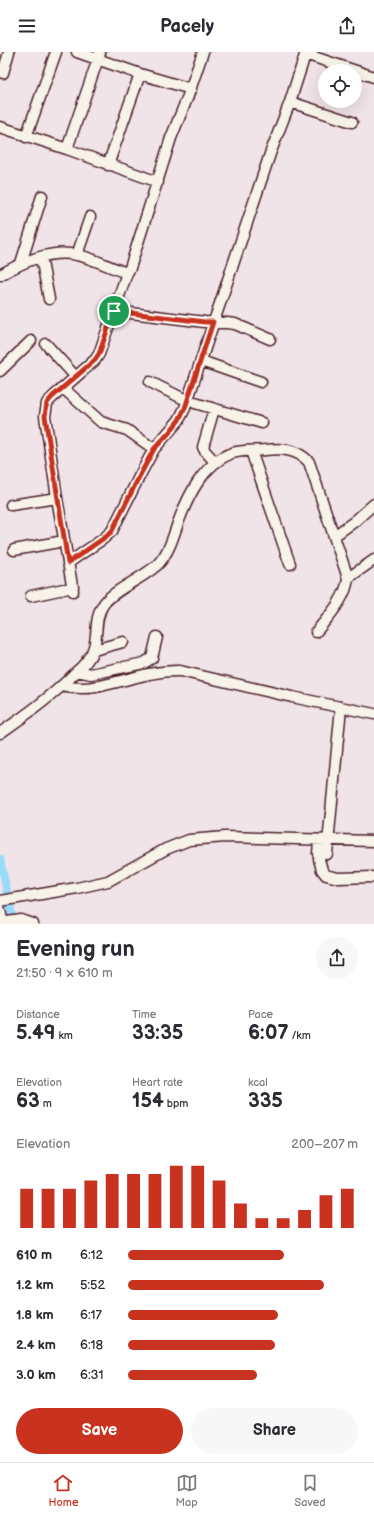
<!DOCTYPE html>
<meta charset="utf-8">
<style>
body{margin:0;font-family:"Balsamiq Sans",sans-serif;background:#f7f7f7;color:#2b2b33;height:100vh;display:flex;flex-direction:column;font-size:15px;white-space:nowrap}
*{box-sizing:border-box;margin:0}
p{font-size:13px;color:#7c7c81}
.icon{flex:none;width:22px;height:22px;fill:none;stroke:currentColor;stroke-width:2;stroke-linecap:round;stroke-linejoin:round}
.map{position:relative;height:872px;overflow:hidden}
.sheet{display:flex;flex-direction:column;background:#fff;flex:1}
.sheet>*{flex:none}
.buttons{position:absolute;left:318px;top:12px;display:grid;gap:8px}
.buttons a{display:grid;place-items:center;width:44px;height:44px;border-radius:50%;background:#fff;box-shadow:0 4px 16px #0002;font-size:20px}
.pin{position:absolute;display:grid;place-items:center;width:34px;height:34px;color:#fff;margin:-17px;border:2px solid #fff;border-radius:50%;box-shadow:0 1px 4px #0007}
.round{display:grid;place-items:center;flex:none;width:42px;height:42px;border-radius:21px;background:#f7f7f7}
.overview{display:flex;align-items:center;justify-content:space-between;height:68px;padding:0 16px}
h1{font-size:22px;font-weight:800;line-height:30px}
.stats{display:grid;grid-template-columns:repeat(3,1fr);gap:6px;height:68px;padding:4px 16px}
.stats div{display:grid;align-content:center}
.stats b{font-size:20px;font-weight:800}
.stats small{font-size:11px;font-weight:400}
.stats p{font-size:11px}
.chart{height:112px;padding:8px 16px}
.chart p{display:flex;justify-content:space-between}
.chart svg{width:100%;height:72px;margin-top:4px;stroke:#c8321e;stroke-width:6}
.action{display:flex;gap:8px;margin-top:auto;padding:8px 16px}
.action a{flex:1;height:46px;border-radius:24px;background:#c8321e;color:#fff;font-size:16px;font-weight:800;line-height:46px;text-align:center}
.action a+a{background:#f7f7f7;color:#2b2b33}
ul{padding:0 16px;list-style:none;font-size:13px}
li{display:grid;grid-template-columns:64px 48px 1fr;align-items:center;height:30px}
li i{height:10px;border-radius:5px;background:#c8321e}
header{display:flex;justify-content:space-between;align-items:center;height:52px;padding:0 16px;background:#fff;font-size:18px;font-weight:800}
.tabs{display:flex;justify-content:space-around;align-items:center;height:56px;border-top:1px solid #e1e1e2;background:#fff;font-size:11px;color:#7c7c81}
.tabs a{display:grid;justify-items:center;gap:2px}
.tabs .on{color:#c8321e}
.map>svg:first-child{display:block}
</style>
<header><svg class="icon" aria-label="menu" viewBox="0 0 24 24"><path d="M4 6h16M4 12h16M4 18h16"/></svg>Pacely<svg class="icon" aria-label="share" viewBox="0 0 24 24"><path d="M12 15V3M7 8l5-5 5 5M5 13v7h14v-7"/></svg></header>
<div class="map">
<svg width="374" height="872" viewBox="0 0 374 872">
<rect width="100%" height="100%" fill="#f1e4e9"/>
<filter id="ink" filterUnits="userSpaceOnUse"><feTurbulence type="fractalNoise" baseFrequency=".025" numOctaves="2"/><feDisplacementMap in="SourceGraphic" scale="8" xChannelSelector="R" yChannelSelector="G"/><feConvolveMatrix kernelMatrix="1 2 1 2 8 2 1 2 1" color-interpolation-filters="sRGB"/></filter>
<g filter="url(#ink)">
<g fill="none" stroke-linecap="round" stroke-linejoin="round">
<path stroke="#99dbfb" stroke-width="8" d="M0 807 14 872"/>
<g stroke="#4a1f2b" stroke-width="13">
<path id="minor" d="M77 0 140 22 191 37
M305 2 374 25
M3 21 9 0
M290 50 352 70
M0 75 67 97 158 130
M26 85 56 0
M67 97 100 1
M108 113 140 22
M77 203 90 165
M41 205 49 247
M21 211 42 144
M0 223C23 210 50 197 77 203 93 206 111 216 127 221
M114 259 205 270 227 271 235 272 270 287
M46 292 75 324
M201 309 261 330
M0 319 31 289
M150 330 188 349
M63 336 101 370 127 378 154 397
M195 351 262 371
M214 357 203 395 205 399 215 410
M251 399 290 512
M11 453 57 446
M334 484 355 469 374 452
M14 498 64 489
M68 511 103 487 112 479 140 423 154 397 179 368 185 356 270 102 290 50 306 0
M348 526 374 508
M73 539 57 446 45 364 47 351 53 345 95 308 99 302 127 221 130 216 171 86 188 44 203 0
M31 544 73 535
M94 598 123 590
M77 619 91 622 144 611 152 606 157 585
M61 634C72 636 84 637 95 635 123 630 151 618 180 619L292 645 374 662
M0 681C25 664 50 646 71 625 77 619 84 614 88 607 101 591 92 569 103 553 112 538 145 526 159 511 169 500 173 485 178 471 188 444 203 412 232 401 242 398 254 399 265 398 282 396 297 397 309 410L348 526C346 547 328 565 316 580
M318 802 319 788
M327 802 341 655
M319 807 322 818 326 823 338 826 374 825
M0 849 77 836 108 829 166 797 189 788 225 785 374 789
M0 858 3 872
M0 871 21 868 33 872"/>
</g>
<use href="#minor" stroke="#f7f3e8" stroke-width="10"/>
</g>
</g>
<g fill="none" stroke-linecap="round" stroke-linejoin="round" filter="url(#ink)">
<g stroke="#fff" stroke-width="8">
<path id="route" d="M114 259 205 270H213L185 356 179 368 169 381 154 397 140 423 112 479 104 486 68 511 45 364 47 351 52 345 95 308 99 302Z"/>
</g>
<use href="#route" stroke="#c8321e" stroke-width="5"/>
</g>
</svg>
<div class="buttons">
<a><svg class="icon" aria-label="locate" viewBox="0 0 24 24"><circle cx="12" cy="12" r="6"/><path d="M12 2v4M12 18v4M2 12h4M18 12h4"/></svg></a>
</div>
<div class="pin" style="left:114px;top:259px;background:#1e9e55"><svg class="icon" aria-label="arrive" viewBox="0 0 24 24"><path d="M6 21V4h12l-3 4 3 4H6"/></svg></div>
</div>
<section class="sheet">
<div class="overview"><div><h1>Evening run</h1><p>21:50 · 9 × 610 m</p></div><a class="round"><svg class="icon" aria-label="share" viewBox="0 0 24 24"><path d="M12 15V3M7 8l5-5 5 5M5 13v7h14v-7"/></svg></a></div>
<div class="stats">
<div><p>Distance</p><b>5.49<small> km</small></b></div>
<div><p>Time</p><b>33:35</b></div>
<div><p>Pace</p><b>6:07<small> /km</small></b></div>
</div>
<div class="stats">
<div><p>Elevation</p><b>63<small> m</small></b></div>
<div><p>Heart rate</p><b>154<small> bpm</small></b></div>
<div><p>kcal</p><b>335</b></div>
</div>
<div class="chart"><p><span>Elevation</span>200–207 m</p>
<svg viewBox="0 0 160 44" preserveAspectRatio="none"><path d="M5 44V20M15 44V20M25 44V20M35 44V15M45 44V11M55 44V11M65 44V11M75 44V6M85 44V6M95 44V15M105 44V29M115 44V38M125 44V38M135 44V33M145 44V24M155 44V20"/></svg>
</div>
<ul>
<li><b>610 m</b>6:12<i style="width:68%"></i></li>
<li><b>1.2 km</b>5:52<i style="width:85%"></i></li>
<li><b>1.8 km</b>6:17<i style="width:65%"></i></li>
<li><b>2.4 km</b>6:18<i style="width:64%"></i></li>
<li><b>3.0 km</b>6:31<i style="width:56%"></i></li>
</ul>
<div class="action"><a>Save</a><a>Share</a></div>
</section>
<nav class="tabs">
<a class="on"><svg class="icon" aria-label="home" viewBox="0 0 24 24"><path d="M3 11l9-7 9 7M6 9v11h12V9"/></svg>Home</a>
<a><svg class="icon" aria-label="map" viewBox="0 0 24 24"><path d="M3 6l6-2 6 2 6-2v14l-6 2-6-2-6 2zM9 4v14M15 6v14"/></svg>Map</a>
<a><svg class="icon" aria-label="saved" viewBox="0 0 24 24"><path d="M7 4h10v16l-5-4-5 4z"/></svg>Saved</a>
</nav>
